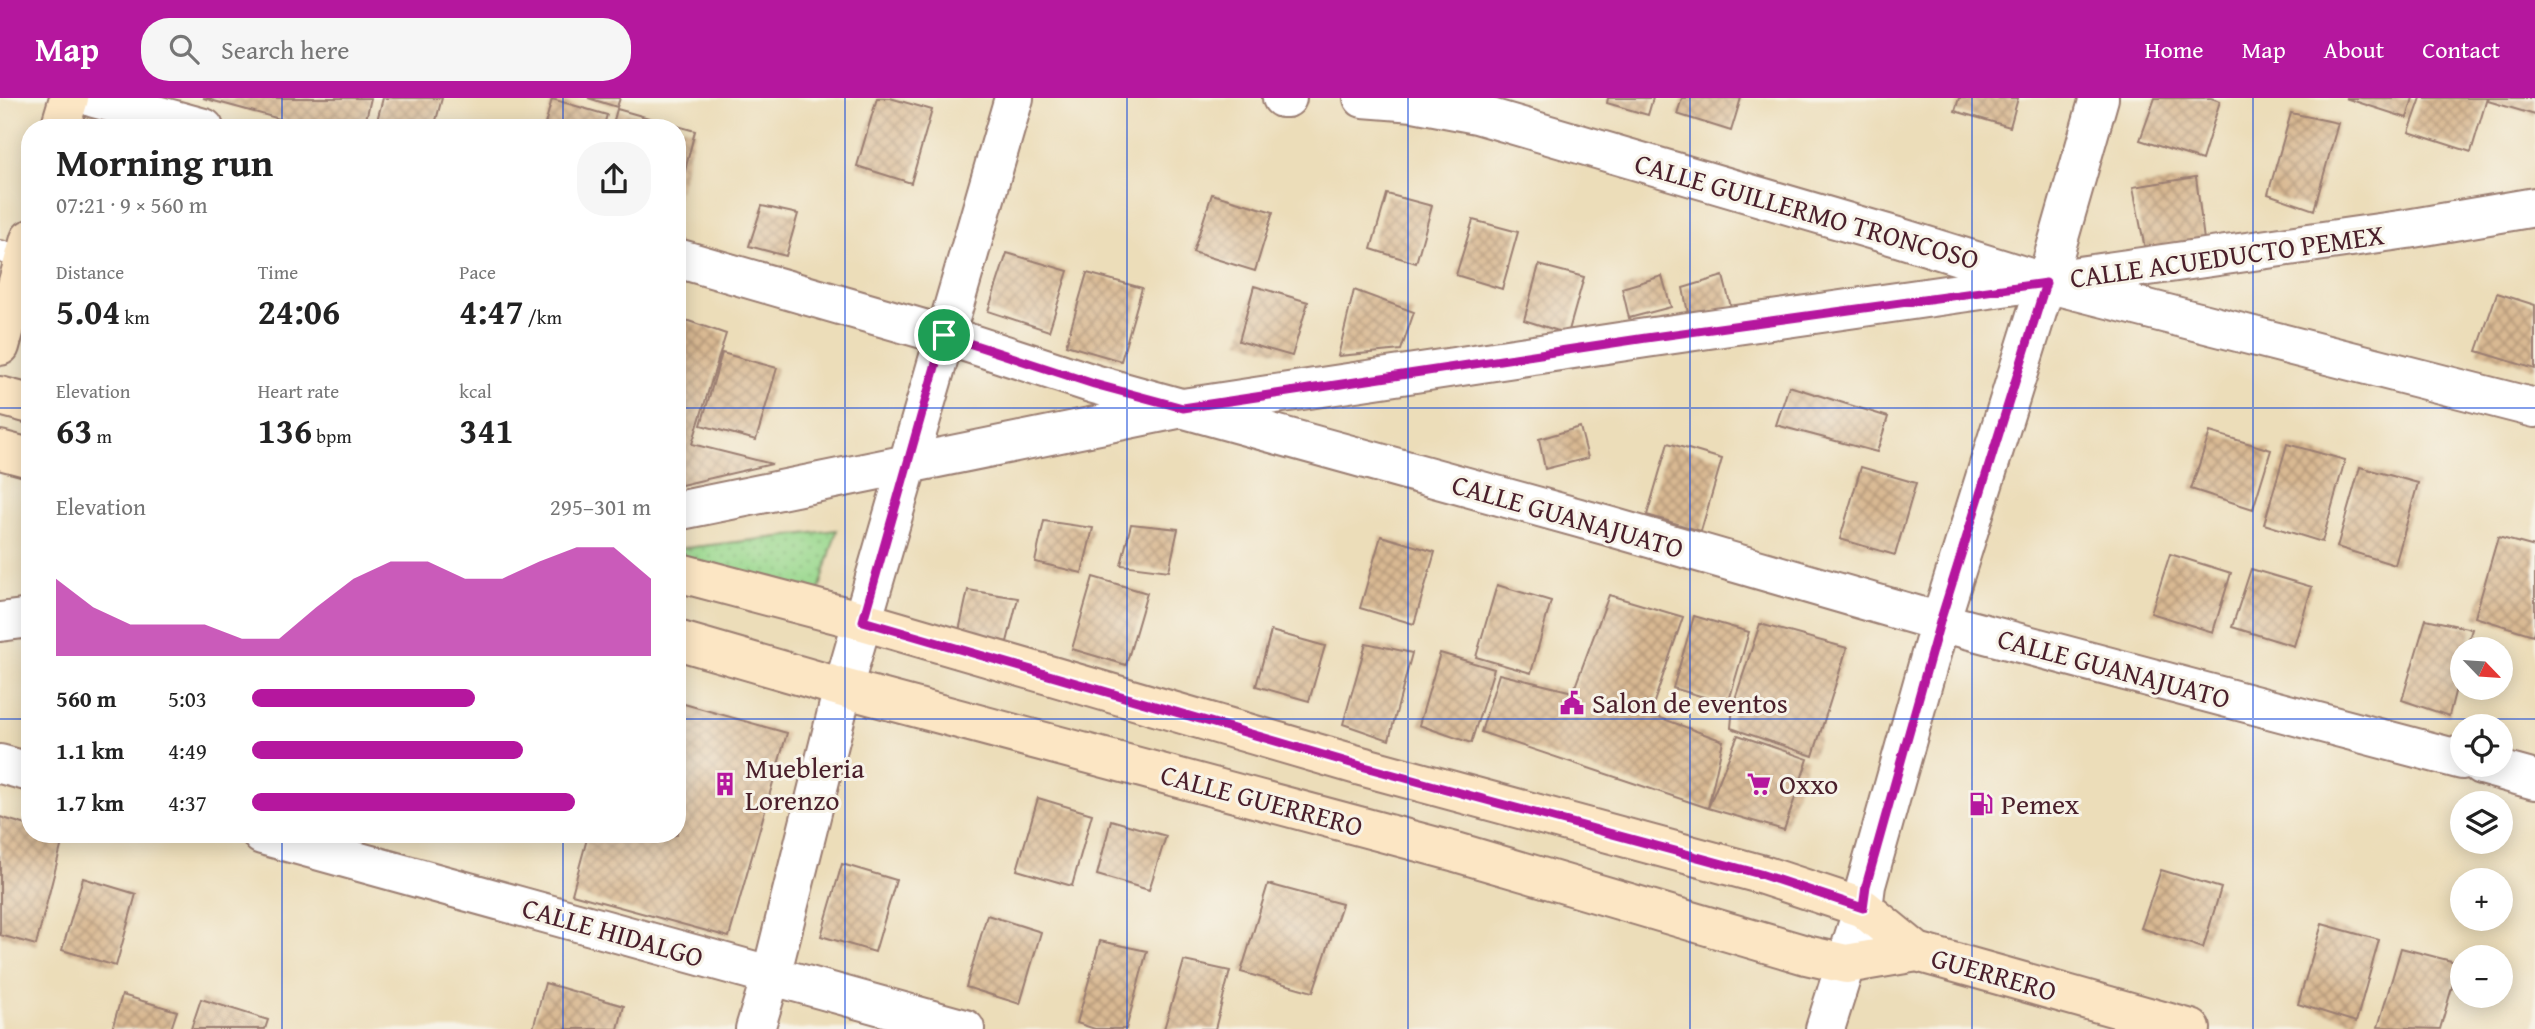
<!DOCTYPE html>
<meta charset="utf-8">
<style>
body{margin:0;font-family:"Gentium Book Plus",serif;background:#f6f6f6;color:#222;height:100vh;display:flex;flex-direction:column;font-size:26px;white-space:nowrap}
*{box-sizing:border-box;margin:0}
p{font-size:23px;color:#767676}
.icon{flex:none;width:38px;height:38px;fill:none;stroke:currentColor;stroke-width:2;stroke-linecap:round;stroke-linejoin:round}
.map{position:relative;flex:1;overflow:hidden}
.side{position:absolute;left:21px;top:21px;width:665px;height:724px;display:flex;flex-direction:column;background:#fff;border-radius:28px;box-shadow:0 4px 18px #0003}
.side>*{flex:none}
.needle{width:46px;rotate:115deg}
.tools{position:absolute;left:2450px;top:539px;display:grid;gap:14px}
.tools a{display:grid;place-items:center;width:63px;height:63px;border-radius:50%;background:#fff;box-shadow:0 4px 18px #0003;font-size:35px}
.pin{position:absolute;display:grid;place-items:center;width:60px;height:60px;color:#fff;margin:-30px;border:4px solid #fff;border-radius:50%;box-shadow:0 2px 7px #0007}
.round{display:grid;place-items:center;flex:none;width:74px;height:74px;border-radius:28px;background:#f6f6f6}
.headline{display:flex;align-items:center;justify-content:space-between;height:119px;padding:0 35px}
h1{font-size:38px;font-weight:800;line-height:52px}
.stats{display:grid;grid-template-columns:repeat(3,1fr);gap:10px;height:119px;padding:7px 35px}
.stats div{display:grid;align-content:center}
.stats b{font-size:35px;font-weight:800}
.stats small{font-size:19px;font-weight:400}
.stats p{font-size:19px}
.chart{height:196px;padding:14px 35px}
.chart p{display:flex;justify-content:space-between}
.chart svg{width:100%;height:126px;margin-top:7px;fill:#b5179e;opacity:.7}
ul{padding:0 35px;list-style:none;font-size:23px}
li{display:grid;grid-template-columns:112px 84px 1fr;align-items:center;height:52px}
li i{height:18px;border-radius:9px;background:#b5179e}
header{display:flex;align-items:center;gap:42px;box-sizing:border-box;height:98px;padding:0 35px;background:#b5179e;color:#fff}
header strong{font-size:33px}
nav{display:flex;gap:38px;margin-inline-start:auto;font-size:24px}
.search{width:490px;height:63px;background:#f6f6f6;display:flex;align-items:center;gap:18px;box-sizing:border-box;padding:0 24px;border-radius:28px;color:#767676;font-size:26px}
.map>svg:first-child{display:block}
</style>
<header>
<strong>Map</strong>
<div class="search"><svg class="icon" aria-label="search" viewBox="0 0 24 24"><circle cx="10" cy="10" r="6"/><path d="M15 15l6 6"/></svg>Search here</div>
<nav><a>Home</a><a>Map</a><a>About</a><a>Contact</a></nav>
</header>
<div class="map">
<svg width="2535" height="931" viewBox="0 0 2535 931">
<defs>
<pattern id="grass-dots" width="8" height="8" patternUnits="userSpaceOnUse" patternTransform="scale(1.75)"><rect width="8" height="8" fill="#9ad88e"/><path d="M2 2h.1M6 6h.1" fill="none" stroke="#86b97b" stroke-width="1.8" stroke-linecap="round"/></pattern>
<pattern id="building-cross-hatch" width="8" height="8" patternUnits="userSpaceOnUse" patternTransform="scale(1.75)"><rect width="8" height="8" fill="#d9b993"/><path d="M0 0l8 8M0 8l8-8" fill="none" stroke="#b29678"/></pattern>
</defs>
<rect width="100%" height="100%" fill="#f7f3e8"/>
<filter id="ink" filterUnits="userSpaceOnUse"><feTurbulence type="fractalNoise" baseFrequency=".0143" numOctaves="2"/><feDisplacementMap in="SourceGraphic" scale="14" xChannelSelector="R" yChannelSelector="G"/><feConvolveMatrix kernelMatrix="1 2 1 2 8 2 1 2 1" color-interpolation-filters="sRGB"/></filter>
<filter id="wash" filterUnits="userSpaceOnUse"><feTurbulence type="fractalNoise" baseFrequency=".00686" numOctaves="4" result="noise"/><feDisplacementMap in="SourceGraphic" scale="28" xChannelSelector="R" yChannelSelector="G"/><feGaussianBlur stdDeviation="1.57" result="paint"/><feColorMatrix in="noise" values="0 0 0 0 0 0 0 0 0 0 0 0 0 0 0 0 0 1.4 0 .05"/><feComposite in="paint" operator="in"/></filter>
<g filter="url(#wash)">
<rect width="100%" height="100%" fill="#ecddb9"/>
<path fill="url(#grass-dots)" stroke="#727c5c" stroke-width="2" d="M837 432 818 496 677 457V451Z"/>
<g id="blocks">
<path fill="url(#building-cross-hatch)" d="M203 0H371L364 30H313Z
M383 0H442L434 30H375Z
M588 0H620L617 9Z
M877 0H890L932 12 911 85 857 68Z
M1608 0H1653L1648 17 1607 5Z
M1682 0H1741L1731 33 1677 16Z
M1959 0H2018L2010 29 1955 13Z
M2155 0H2211L2220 3 2202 62 2140 42Z
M2345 0H2413L2407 20Z
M2421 0H2487L2471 54 2409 34Z
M2489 0H2535V17L2488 3Z
M552 1 607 17 603 30H544Z
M617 11 695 33 678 100 677 30H612Z
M2291 15 2338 25 2314 112 2268 96Z
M2196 79 2204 142 2145 151 2133 89Z
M1212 96 1273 114 1255 173 1193 154Z
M1387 96 1432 108 1416 165 1371 151Z
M762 108 798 116 786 158 749 148Z
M1473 122 1518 134 1502 191 1456 177Z
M1007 155 1068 173 1049 233 988 213Z
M1539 167 1584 179 1568 236 1524 222Z
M1087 175 1142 190 1121 263 1066 247Z
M1662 178 1671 209 1629 220 1622 190Z
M1723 178 1731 209 1689 220 1683 190Z
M1254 188 1308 204 1292 258 1239 243Z
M1354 192 1414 214 1401 252 1338 258Z
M2497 195 2535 207V271L2477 253Z
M677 219 726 236 692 346 772 366 677 388Z
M722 255 777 270 756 342 701 327Z
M1789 288 1888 319 1877 354 1776 327Z
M1580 329 1588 360 1545 371 1539 341Z
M2210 334 2271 352 2253 411 2191 391Z
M1668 345 1722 361 1701 433 1647 417Z
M2287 346 2345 362 2322 444 2264 426Z
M1861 369 1916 385 1895 457 1840 441Z
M2360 369 2418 385 2395 467 2337 449Z
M1044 423 1093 430 1082 475 1035 464Z
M1131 426 1178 431 1169 473 1121 467Z
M1381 438 1435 454 1414 526 1360 510Z
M2498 439 2535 449V529L2533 537 2475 519Z
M2170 456 2231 475 2213 534 2151 515Z
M2251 471 2312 489 2294 548 2232 529Z
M1093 479 1147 495 1126 567 1072 551Z
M1497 487 1551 503 1531 575 1476 559Z
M968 492 1018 500 1007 544 959 533Z
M1609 497 1683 519 1650 616 1723 643 1708 710 1738 637 1808 661 1784 732 1708 710 1481 634 1499 576 1573 594Z
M1694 518 1749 534 1728 606 1673 590Z
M2426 521 2472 531 2466 551H2462V566L2449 618 2402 602Z
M1760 526 1847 550 1813 658 1731 630 1733 607Z
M1271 533 1325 548 1309 603 1256 588Z
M1366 545 1412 555 1389 642 1343 626Z
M1440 555 1494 571 1471 645 1419 627Z
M677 604 787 635 729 839 572 796 588 737H677Z
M1038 700 1092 716 1072 788 1017 772Z
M0 719 30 728V737H64L36 847 0 837Z
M1111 722 1166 738 1149 792 1097 777Z
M842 766 896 782 875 854 821 838Z
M2161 772 2221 790 2203 850 2141 830Z
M83 780 136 796 116 868 62 852Z
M1268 786 1342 806 1313 894 1241 874Z
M987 817 1041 834 1020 906 966 889Z
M2322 826 2379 842 2356 924 2298 906Z
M1100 843 1147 853 1126 931H1095L1077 925Z
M2401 850 2459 865 2440 931 2378 929Z
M1184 863 1230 873 1215 931H1164Z
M545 885 624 908 618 931H533Z
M122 897 177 913 171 931H112Z
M201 901 268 922 265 931H191Z"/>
</g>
</g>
<g filter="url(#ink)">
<use href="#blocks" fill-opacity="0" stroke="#9b7e72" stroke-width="2"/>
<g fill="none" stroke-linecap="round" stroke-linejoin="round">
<g stroke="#9b7e72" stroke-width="24">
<path id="service" d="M0 153 24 161"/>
</g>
<g stroke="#9b7e72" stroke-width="42">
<path id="minor" d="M94 0 204 30
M1282 0H1287
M1363 0 1414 4 1477 16 1901 140 2046 185 2535 310
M677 160 944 237 1094 286 1608 428 1940 524 2462 662
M677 413 1183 310 1646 240 2407 131 2535 109
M0 524 30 520
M0 666 30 674
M2481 667 2535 682
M262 737 965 931
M755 931 771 878 843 590"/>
</g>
<g stroke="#9b7e72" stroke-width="42">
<path id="tertiary" d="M843 590 1014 0
M1825 931 1863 810 1866 787 1940 524 2046 185 2099 0"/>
</g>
<g stroke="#9b7e72" stroke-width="42">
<path id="secondary" d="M60 30 69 0
M0 248 30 141
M0 298 30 306
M0 352 30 360
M677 474 863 523 1361 668 1760 776 1863 810 1917 854 2191 931
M677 542 843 590 1456 754 1806 857 1846 866 1917 854"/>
</g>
<use href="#service" stroke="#fff" stroke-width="21"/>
<use href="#minor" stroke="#fff" stroke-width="38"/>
<use href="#tertiary" stroke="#fff" stroke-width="38"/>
<use href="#secondary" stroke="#fce6c4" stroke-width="38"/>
</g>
</g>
<g fill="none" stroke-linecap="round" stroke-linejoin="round" filter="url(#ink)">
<g stroke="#fff" stroke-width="14">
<path id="route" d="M2046 185 1940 524 1866 788 1863 810 1760 776 1361 668 863 523 944 237 1094 286 1183 310 1646 240Z"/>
</g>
<use href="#route" stroke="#b5179e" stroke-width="9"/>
</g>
<path fill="none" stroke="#1d4ed8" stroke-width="2" stroke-opacity="0.55" d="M282 0V30M563 0V30M845 0V931M1127 0V931M1408 0V931M1690 0V931M1972 0V931M2253 0V931M0 310H30M677 310H2535M0 621H30M677 621H2535M282 737V931M563 737V931"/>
<defs>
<g id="civic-bare" transform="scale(1.89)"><path d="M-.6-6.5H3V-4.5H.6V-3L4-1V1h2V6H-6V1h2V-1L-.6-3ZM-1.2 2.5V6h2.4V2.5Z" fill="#b5179e" stroke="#f7f3e8" stroke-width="2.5" paint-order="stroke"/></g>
<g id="building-bare" transform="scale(1.89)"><path d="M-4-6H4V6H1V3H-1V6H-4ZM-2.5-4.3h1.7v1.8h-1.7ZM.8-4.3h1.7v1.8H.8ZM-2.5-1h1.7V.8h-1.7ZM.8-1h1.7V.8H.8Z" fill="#b5179e" stroke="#f7f3e8" stroke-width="2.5" paint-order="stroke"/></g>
<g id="supermarket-bare" transform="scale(1.89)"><path d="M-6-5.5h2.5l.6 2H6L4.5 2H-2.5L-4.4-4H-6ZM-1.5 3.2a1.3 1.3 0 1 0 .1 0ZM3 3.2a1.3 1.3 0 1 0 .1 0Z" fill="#b5179e" stroke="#f7f3e8" stroke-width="2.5" paint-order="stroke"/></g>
<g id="fuel-bare" transform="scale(1.89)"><path d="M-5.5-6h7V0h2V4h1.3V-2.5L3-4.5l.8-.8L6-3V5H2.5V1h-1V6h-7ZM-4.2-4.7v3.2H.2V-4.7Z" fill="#b5179e" stroke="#f7f3e8" stroke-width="2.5" paint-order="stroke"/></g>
</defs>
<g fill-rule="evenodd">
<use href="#civic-bare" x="1572" y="605"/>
<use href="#building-bare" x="725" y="686"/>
<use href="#supermarket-bare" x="1759" y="686"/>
<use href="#fuel-bare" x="1981" y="706"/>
</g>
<g text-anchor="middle" stroke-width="6" stroke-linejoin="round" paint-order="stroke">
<g font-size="28" fill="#4a1f2b" stroke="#f7f3e8">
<text transform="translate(1807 113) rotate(16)" y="10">CALLE GUILLERMO TRONCOSO</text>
<text transform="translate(2227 158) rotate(-8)" y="10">CALLE ACUEDUCTO PEMEX</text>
<text transform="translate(1568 418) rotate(16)" y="10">CALLE GUANAJUATO</text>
<text transform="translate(2114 570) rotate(15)" y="10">CALLE GUANAJUATO</text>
<text transform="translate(1262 702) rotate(15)" y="10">CALLE GUERRERO</text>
<text transform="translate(613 834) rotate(16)" y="10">CALLE HIDALGO</text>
<text transform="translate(1994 876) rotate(16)" y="10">GUERRERO</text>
</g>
<g font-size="28" fill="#4a1f2b" stroke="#f7f3e8" text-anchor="start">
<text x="1592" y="615">Salon de eventos</text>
<text x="745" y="680">Muebleria<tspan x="745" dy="32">Lorenzo</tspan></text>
<text x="1779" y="696">Oxxo</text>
<text x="2001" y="716">Pemex</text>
</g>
</g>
</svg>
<div class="tools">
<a><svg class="needle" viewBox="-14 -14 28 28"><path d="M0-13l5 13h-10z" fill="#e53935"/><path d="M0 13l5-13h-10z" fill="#767676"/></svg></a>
<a><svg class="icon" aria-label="locate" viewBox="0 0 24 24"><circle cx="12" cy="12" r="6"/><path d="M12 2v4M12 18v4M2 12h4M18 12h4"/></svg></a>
<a><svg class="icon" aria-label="layers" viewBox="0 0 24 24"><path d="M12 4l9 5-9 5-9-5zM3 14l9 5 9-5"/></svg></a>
<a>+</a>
<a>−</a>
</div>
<div class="pin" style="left:944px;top:237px;background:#1e9e55"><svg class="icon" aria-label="arrive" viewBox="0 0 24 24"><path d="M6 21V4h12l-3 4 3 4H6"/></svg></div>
<section class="side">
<div class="headline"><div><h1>Morning run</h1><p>07:21 · 9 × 560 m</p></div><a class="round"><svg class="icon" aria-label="share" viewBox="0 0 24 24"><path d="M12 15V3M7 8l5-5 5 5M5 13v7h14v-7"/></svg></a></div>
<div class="stats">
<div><p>Distance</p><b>5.04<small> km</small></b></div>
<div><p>Time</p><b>24:06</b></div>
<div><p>Pace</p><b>4:47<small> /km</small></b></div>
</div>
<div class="stats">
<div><p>Elevation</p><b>63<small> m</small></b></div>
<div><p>Heart rate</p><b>136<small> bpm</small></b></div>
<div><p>kcal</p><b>341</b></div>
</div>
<div class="chart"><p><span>Elevation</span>295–301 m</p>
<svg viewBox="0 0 160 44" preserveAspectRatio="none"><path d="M0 44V17L10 27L20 33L30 33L40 33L50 38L60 38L70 27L80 17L90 11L100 11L110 17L120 17L130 11L140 6L150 6L160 17V44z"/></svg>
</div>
<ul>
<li><b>560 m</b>5:03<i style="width:56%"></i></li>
<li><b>1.1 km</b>4:49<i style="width:68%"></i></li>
<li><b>1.7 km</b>4:37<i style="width:81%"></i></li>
</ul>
</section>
</div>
